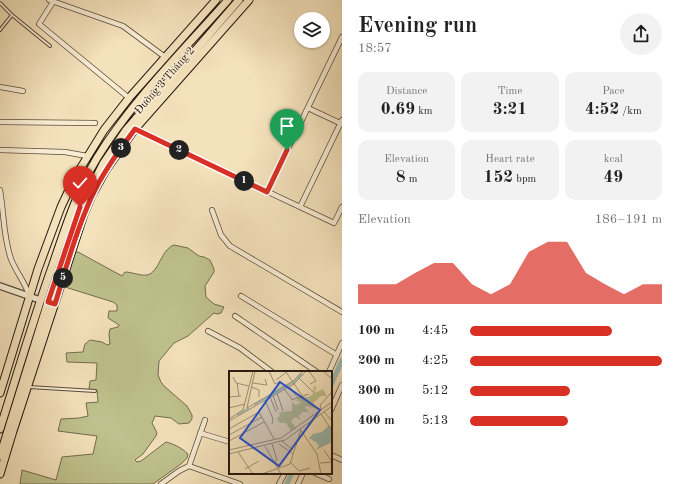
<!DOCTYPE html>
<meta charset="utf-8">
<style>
body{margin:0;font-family:"Old Standard TT",serif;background:#f2f2f2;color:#222;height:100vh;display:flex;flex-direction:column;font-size:15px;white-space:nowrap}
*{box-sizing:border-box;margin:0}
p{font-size:13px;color:#767676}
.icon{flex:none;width:22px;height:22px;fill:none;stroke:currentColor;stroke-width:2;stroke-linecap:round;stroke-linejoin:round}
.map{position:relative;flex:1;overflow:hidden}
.drawer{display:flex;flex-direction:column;background:#fff;width:336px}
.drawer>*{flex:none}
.controls{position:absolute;left:294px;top:12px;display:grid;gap:8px}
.controls a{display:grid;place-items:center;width:36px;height:36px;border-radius:50%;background:#fff;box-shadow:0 1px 3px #0004;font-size:20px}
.pin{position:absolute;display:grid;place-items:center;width:34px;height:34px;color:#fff;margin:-41px -17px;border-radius:50% 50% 50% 0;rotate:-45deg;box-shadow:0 0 4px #0007}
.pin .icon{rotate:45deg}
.km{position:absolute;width:20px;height:20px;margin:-10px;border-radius:50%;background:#222;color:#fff;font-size:11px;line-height:20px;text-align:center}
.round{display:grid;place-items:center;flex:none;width:42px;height:42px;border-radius:21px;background:#f2f2f2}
.headline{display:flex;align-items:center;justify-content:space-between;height:68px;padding:0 16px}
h1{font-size:22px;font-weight:700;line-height:30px}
.metrics{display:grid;grid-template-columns:repeat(3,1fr);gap:6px;height:68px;padding:4px 16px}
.metrics div{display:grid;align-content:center;border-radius:10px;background:#f2f2f2;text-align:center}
.metrics b{font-size:17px;font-weight:700}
.metrics small{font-size:11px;font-weight:400}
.metrics p{font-size:11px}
.chart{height:112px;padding:8px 16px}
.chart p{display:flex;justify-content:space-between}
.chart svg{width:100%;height:72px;margin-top:4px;fill:#d93025;opacity:.7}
ul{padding:0 16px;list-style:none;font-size:13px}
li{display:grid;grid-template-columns:64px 48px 1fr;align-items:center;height:30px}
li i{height:10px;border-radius:5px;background:#d93025}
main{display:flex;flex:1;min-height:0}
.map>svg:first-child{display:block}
</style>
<main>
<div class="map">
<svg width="342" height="484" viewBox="0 0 342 484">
<rect width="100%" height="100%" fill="#f4e2bc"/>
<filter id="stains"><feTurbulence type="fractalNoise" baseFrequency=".005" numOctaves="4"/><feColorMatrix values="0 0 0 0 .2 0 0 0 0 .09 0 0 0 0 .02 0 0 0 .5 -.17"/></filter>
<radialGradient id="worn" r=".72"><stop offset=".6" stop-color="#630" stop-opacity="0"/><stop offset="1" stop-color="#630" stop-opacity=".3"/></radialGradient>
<path fill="#bfc28e" stroke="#726c4f" d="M174 245 188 248 199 256 204 257 210 260 214 269V272L205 286 206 297 214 304 224 307 221 313 217 314 214 313 188 336 174 343 159 361 158 375 161 382 164 386 187 406 192 415V419L189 423 179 424 171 418 155 416 152 423 157 433 156 436 143 454 135 460 137 462 141 461 166 442C174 444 182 448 188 454L187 458 181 464 153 484H20L22 470 56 480 62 457 93 454 97 436 58 431 61 419 79 418 88 416 86 403 98 402 97 390 89 389 90 381 96 380 97 363 67 362 66 353 83 352 85 344 90 340 102 342 107 345 110 344 109 334 110 329 118 327 119 325 108 318 109 311H117V305L113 302 65 287 75 252H78L122 276 125 272C132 272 140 276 147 275 159 273 161 249 174 245Z"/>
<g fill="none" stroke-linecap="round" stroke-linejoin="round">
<path stroke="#9cbdb4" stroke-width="5" d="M331 385 342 360
M287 484 292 473"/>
<g stroke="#594a3b" stroke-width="4">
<path id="service" d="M0 3 12 15 50 46
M0 30 12 15
M29 387 95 391"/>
</g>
<g stroke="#594a3b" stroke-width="6">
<path id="minor" d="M49 0 123 26 165 57
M53 2 39 24 129 98
M0 87 23 91
M308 108 342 124
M0 122 95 123
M135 129 334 223 342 207
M0 150 65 152 87 156
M0 190C4 213 3 236 11 259 16 272 25 282 29 295
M267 192 342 37
M300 207 342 120
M212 210 221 235 230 246 342 312
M241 296 337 355
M235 316 317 372
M208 331 240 348 272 372
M329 372 342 343
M331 410 342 385
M200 433 230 442
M331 455 342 460
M189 466 240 484
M315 473 329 479
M161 484 179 471 189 466 205 420
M279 484 285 473
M298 484 303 473"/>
</g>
<g stroke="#594a3b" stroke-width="8">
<path id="tertiary" d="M0 286 40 300"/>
</g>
<g stroke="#251710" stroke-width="9">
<path id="primary" d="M0 393 38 269 61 207 75 177 104 130 129 98 216 0
M0 429C17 375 33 320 52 267 65 229 76 193 97 158 132 101 184 50 228 0
M0 456 48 302 81 207 103 164 126 130 239 0
M0 474 13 431 84 214 92 195 106 170 135 129 249 0"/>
</g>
<use href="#service" stroke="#f8ecd3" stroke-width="2"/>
<use href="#minor" stroke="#f8ecd3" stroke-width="4.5"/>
<use href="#tertiary" stroke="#f8ecd3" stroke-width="5.5"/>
<use href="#primary" stroke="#f4e2bc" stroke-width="7"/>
</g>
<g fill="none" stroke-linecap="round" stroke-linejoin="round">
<g stroke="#fff" stroke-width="8">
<path id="route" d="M80 207 48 302 55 304C66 268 76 231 92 196 103 172 119 151 135 129L267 192 287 150"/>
</g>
<use href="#route" stroke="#d93025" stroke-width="5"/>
</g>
<g text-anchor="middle" stroke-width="3.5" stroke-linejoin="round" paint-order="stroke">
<g font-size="11" fill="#251710" stroke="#f8ecd3">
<text transform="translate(164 80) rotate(-49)" y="4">Đường 3 Tháng 2</text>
</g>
</g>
<g transform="translate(229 371)">
<rect width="103" height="103" fill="#f4e2bc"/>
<path d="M87 14 86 22 94 18 98 25H92L84 32 89 38 77 35 76 37 80 41H73L70 45 72 49 66 46 62 50 67 57 62 60 57 52H51L48 48 51 44 50 41 63 40V31L67 34 73 31 68 30 69 26H80L85 22 84 17Z" fill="#bfc28e"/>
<path d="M100 54 103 57V71L87 79 90 75 88 72 80 67 84 63 93 61Z" fill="#9cbdb4"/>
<path fill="none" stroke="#9cbdb4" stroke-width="2" d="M25 34 65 11 73 3M8 44 20 37"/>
<path fill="none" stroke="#a19177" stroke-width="1" d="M26 0 18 37 64 10 74 0M40 0 46 13 50 11M80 0 87 10 81 13M94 0 103 8M57 1 74 26M4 6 7 12 20 15M70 7 85 22M47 9 59 0M8 12 10 25M23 12 38 14 36 8M60 15 68 26M22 16 30 19V26M55 18 63 28M48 22 54 40M44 24 49 39M0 26 12 25M41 26 47 41M36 29 44 48 43 53M62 29 80 23M0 37 16 33M92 38 91 34 103 21M95 41 103 50M92 43 103 60M0 48 14 39 24 0M0 50 65 13 77 0M0 58 30 41 45 68M71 58 88 83 92 103M0 64 33 46M0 70 35 51M53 70 64 79M43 73 48 89 44 91M50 73 64 83M36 75 52 103M0 79 52 67 103 31M95 79 103 91M9 81 24 103M0 83 56 69 103 35M62 92 70 100 81 97M91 92 103 91M16 98 30 90M33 103 61 93 72 59"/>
<path fill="#1d4ed8" fill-opacity="0.15" stroke="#1d4ed8" stroke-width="2" d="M51 11 91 39 50 95 11 67Z"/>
<rect width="103" height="103" fill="none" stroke="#251710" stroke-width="2"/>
</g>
<rect width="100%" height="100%" filter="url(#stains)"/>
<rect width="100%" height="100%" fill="url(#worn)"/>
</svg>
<div class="controls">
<a><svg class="icon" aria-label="layers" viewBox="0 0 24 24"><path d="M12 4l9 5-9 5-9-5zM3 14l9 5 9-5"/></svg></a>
</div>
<div class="pin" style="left:287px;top:150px;background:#1e9e55"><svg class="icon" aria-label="arrive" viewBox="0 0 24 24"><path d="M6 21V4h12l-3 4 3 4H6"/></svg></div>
<div class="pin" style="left:80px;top:207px;background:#d93025"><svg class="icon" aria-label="check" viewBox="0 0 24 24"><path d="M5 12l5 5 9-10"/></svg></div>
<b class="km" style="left:244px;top:181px">1</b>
<b class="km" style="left:179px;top:150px">2</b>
<b class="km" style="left:121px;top:148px">3</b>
<b class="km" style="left:63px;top:278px">5</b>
</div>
<section class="drawer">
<div class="headline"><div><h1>Evening run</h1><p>18:57</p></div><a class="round"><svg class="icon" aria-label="share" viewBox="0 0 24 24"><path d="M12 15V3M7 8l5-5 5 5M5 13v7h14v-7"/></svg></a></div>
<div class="metrics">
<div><p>Distance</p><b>0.69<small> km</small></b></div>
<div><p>Time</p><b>3:21</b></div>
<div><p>Pace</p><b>4:52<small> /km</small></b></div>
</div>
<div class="metrics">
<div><p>Elevation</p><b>8<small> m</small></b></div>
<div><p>Heart rate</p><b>152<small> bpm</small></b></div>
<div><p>kcal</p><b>49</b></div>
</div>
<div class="chart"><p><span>Elevation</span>186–191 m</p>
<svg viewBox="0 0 160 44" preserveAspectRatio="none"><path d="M0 44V32L10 32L20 32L30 25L40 19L50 19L60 32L70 38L80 32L90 12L100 6L110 6L120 25L130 32L140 38L150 32L160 32V44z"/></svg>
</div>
<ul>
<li><b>100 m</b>4:45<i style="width:74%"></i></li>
<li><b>200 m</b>4:25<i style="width:100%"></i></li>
<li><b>300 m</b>5:12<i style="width:52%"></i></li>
<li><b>400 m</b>5:13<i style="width:51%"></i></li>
</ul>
</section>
</main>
